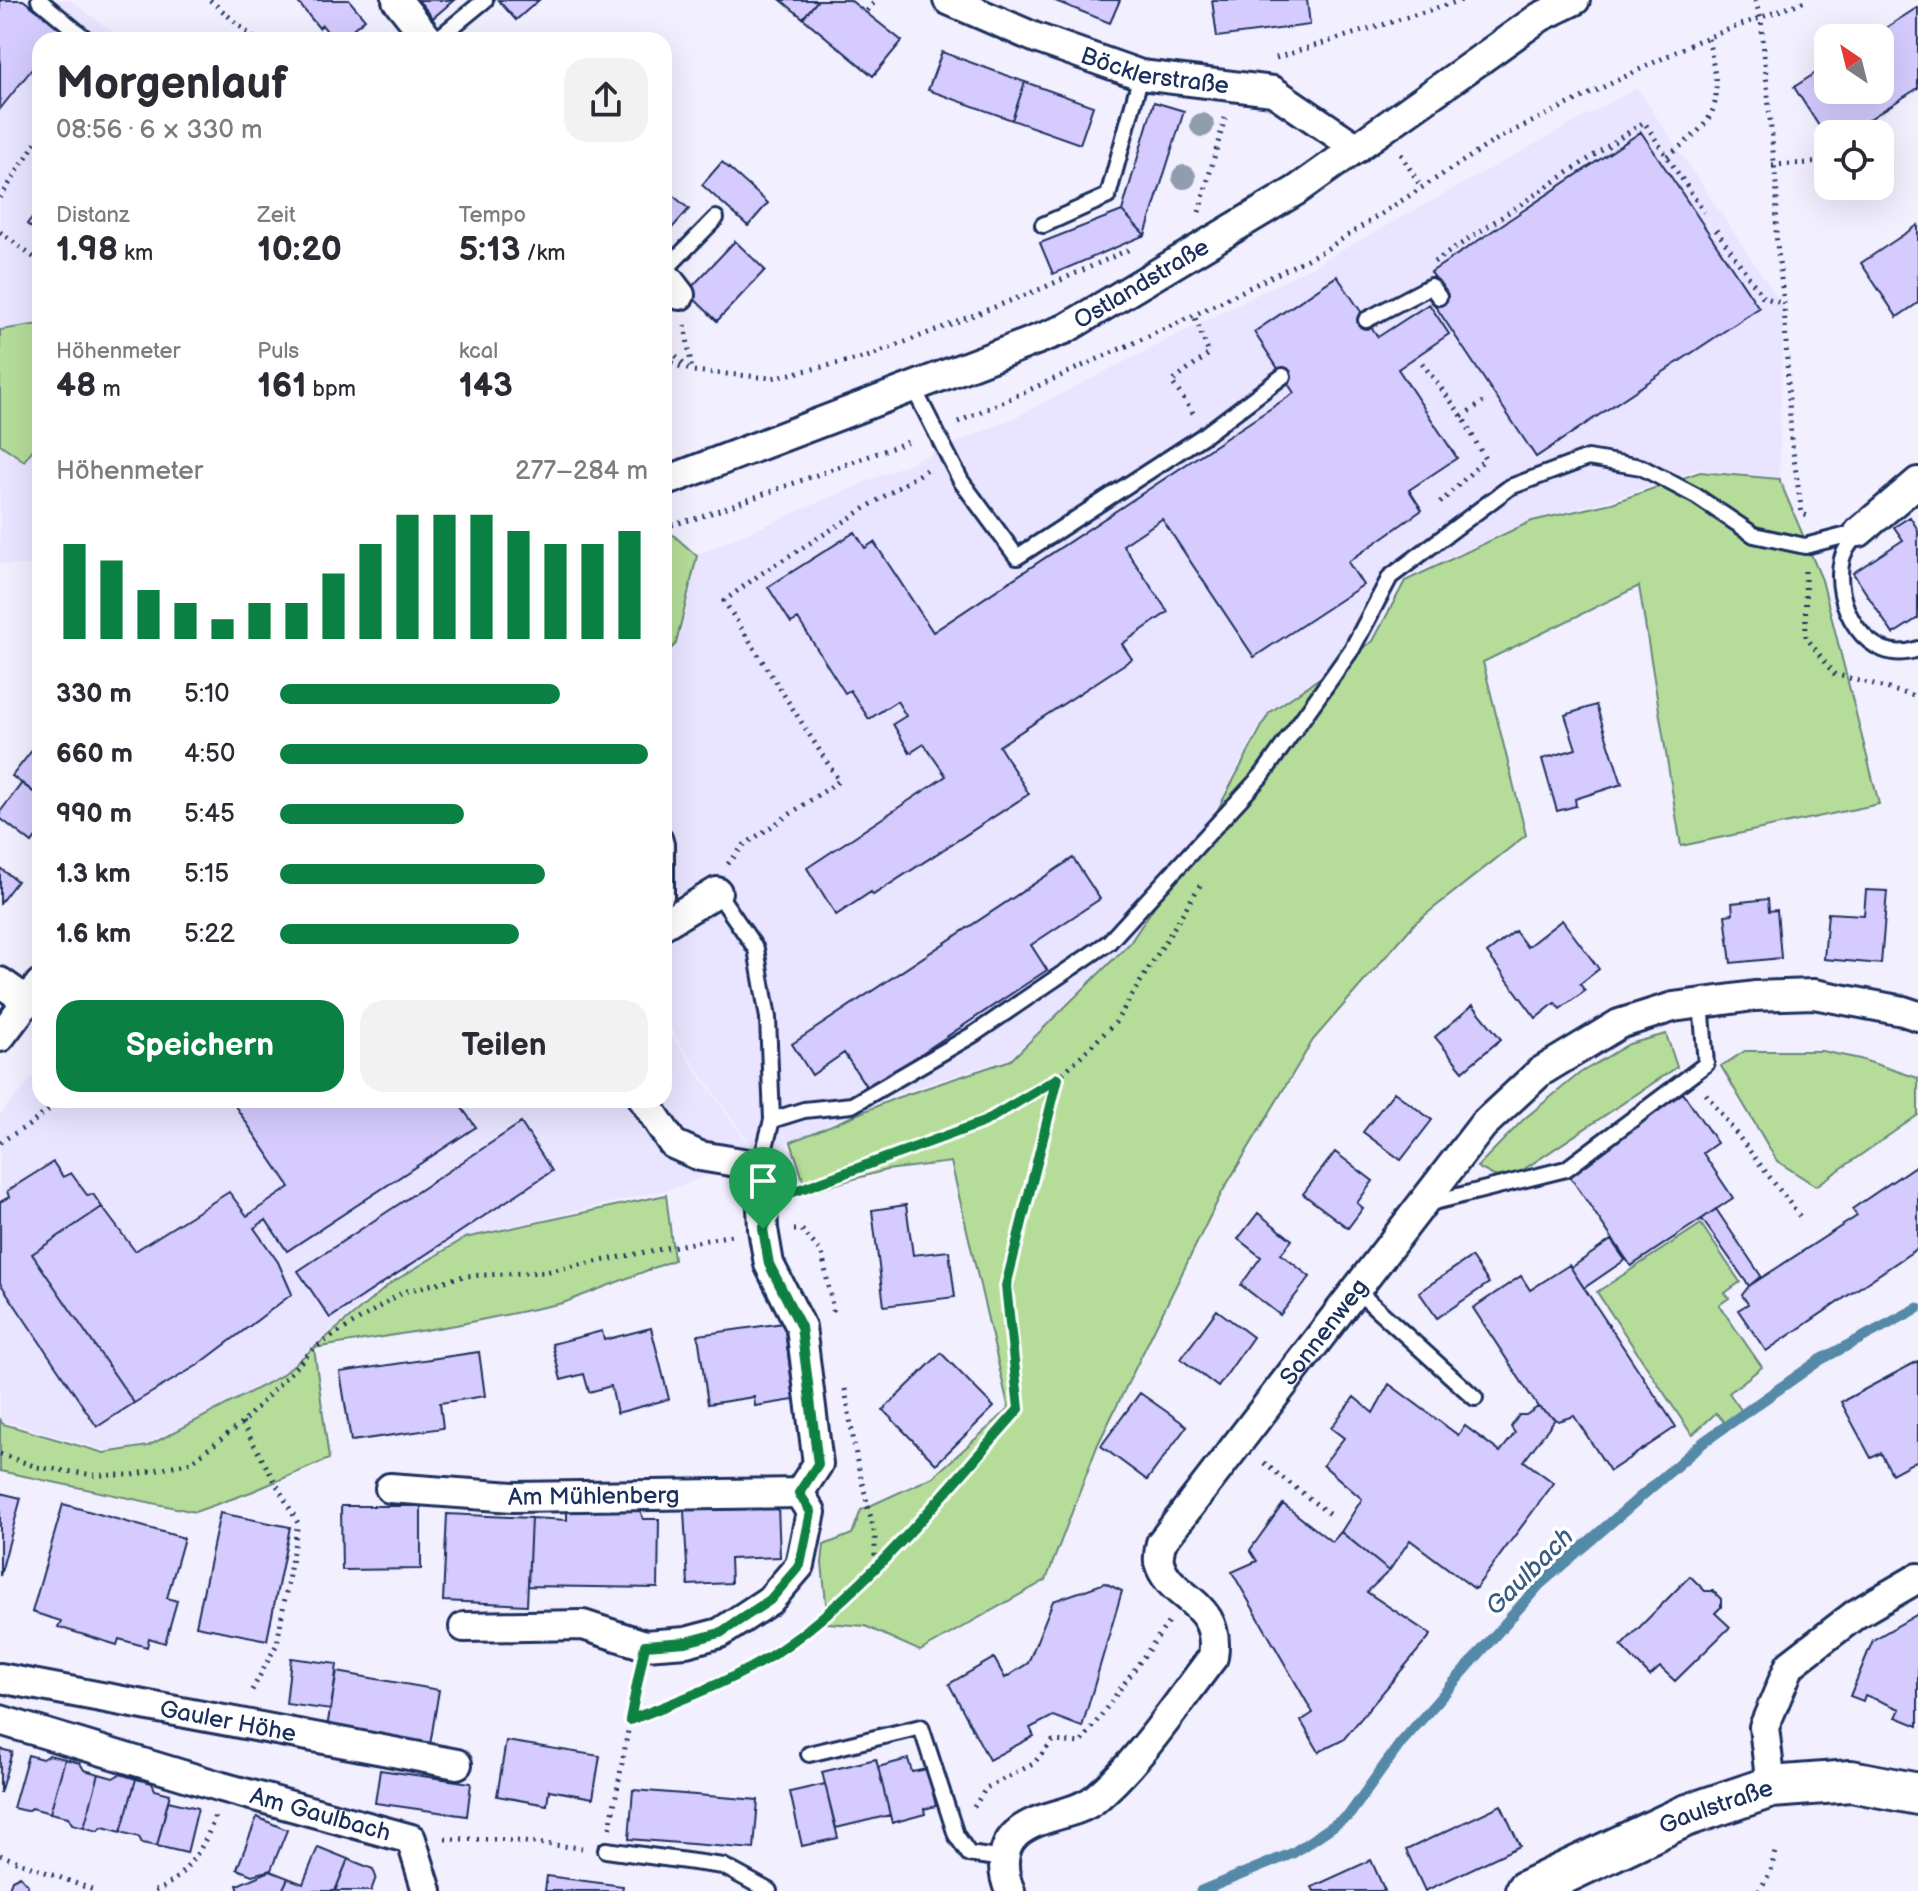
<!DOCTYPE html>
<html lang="de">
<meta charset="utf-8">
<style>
body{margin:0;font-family:"Balsamiq Sans",sans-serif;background:#f2f2f3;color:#2b2b33;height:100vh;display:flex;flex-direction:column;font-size:30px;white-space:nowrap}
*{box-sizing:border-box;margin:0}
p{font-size:26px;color:#7c7c81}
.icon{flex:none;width:44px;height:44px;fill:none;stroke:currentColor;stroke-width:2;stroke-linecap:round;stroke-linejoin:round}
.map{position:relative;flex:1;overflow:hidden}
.details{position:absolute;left:32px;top:32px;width:640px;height:1076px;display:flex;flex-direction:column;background:#fff;border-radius:24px;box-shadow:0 8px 32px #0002}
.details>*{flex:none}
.needle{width:52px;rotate:325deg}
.controls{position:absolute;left:1814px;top:24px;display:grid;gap:16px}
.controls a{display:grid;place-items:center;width:80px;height:80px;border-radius:16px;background:#fff;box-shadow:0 8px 32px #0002;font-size:40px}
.pin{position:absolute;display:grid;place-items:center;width:68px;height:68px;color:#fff;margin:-82px -34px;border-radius:50% 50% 50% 0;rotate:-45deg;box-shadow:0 0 8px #0007}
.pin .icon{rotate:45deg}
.round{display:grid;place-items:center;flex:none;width:84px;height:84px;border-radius:24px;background:#f2f2f3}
.head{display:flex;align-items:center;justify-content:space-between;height:136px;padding:0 24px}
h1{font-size:44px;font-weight:600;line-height:60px}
.metrics{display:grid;grid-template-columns:repeat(3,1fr);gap:12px;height:136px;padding:8px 24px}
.metrics div{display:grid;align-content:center}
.metrics b{font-size:34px;font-weight:600}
.metrics small{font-size:22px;font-weight:400}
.metrics p{font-size:22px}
.chart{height:224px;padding:16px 24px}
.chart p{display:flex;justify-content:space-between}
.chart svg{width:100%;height:144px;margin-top:8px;stroke:#0b8043;stroke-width:6}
.cta{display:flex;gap:16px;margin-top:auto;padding:16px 24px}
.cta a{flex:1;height:92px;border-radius:24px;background:#0b8043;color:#fff;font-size:32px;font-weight:600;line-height:92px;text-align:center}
.cta a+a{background:#f2f2f3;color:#2b2b33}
ul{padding:0 24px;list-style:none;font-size:26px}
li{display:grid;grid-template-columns:128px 96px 1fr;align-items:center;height:60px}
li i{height:20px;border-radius:10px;background:#0b8043}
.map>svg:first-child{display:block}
</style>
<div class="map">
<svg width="1918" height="1891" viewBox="0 0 1918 1891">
<rect width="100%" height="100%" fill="#f2efff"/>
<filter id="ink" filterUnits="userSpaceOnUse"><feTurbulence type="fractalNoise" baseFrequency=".0125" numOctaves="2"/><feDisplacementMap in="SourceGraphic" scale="16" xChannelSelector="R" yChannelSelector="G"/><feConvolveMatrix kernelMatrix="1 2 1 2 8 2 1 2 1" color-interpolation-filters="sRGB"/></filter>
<g filter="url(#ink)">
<path fill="#e9e4ff" d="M0 0H70L123 40H40V561L32 565 0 564Z
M1637 88 1783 306 1779 477 1699 469 1612 499 1532 520 1401 579 1370 640 1267 712 1214 812 1130 941 1010 1058 894 1094 758 1156 664 1020V659L679 645 699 554 1012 419 1319 263Z
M664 1024 756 1157 678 1187 464 1237 388 1281 278 1376 145 1445 106 1450 3 1421 0 1416V1115L40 1069V1100H664Z"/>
<path fill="#b5dd99" stroke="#68867c" stroke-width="2" d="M40 324V440L24 461 0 444V330Z
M1700 472 1779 479 1822 580 1879 804 1681 846 1639 586 1483 662 1526 835 1415 923 1313 1040 1221 1194 1098 1444 1046 1580 920 1651 865 1626 828 1623 822 1563 824 1545 852 1534 861 1510 933 1477 1009 1409 951 1162 886 1170 807 1192 791 1142 896 1098 1011 1060 1130 943 1216 813 1269 713 1373 641 1405 581 1532 521 1612 503Z
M671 533 697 556 676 644 664 656V535Z
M1666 1034 1677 1067 1511 1178 1494 1176 1477 1167 1524 1119 1580 1073 1629 1044Z
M1745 1051H1822L1860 1059 1918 1078V1115L1816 1186 1777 1161 1721 1066Z
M666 1195 674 1260 563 1303 456 1325 314 1348 329 1459 251 1492 195 1512 0 1471V1420L3 1424 104 1453 148 1446 279 1377 391 1283 465 1238Z
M1701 1224 1740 1282 1725 1293 1729 1298 1719 1305 1762 1367 1729 1393 1744 1414 1728 1426 1716 1413 1692 1435 1597 1292Z"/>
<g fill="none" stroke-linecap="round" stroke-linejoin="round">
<path stroke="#5489a8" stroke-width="11" d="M1201 1891 1293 1853 1349 1815 1400 1744 1540 1584 1705 1441 1820 1360 1918 1308"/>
</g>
<path fill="#d5cbfe" stroke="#1b2f5e" stroke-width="2" d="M0 0H23L63 30 55 40H40V59L0 109Z
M296 0H349L365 19 339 40H334L322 25 319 28Z
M418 0H454L433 18Z
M498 0H539L516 20Z
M781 0H818L803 18Z
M818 0H850L902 41 873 76 803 18Z
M1053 0H1120L1110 23Z
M1212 0H1307L1310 25 1217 37Z
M1918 7V88L1846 134H1828V140L1794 87 1828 65V90H1880V38H1870Z
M942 52 1025 82 1012 120 928 90Z
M1025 82 1093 106 1080 144 1012 120Z
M1154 102 1184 111 1145 235 1122 211Z
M1641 132 1759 308 1536 457 1432 301 1445 292 1431 272Z
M722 162 768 203 748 226 702 185Z
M664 188 689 209 664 237Z
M40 207V234L27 224Z
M1122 211 1145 235 1053 274 1040 243Z
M1918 225V303L1897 317 1861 263Z
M735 241 765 270 717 321 687 292Z
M1337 276 1378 337 1429 304 1449 334 1398 369 1457 458 1409 490 1422 510 1348 562 1363 585 1254 657 1162 519 1123 545 1168 612 1122 644 1132 659 999 746 1029 794 873 895 871 892 836 915 807 868 946 776 924 744 910 753 893 724 906 716 897 701 869 719 850 690 845 693 798 619 791 623 768 587 855 532 865 548 874 542 933 632 1294 393 1254 332Z
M1910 517 1918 530V618L1893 634 1853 573 1903 540 1894 527Z
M1596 705 1622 784 1575 799 1576 806 1557 811 1542 759 1576 749 1565 715Z
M37 744 40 746V797L12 776Z
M22 783 40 797V832L32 843 0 818V812Z
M1073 858 1100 899 1031 945 1047 970 868 1089 844 1053 812 1075 792 1044Z
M0 868 17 881 0 903Z
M1866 890 1887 891 1881 964 1824 959 1828 913 1864 915Z
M1768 899 1769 911 1777 910 1781 958 1731 963 1725 915 1733 914 1732 903Z
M1562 920 1599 969 1580 984 1585 991 1560 1009 1555 1003 1536 1018 1487 953 1515 931 1527 947Z
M1473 1005 1501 1039 1463 1071 1435 1037Z
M1394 1092 1432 1120 1401 1160 1363 1132Z
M1683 1093 1717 1143 1703 1153 1733 1198 1631 1266 1567 1172Z
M231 1100H456L476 1127 287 1251 266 1220 254 1228 278 1262 292 1294 198 1365 134 1403 32 1254 102 1207 135 1251 229 1192 247 1216 290 1187Z
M521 1123 552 1171 330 1318 298 1271Z
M1335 1152 1373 1181 1357 1203 1363 1208 1348 1228 1303 1194Z
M53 1162 63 1177 71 1173 87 1195 93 1194 102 1207 32 1254 134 1403 97 1427 0 1283V1202L9 1197 7 1191Z
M1918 1164V1248L1766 1351 1738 1310 1748 1304 1742 1295 1749 1286 1857 1216 1852 1209Z
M906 1205 913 1255 949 1251 955 1297 884 1306 872 1210Z
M1716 1209 1761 1276 1749 1286 1702 1219Z
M1258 1213 1292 1240 1281 1254 1310 1277 1280 1315 1241 1285 1261 1257 1238 1239Z
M1611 1240 1625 1260 1584 1288 1571 1268Z
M1471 1257 1489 1283 1437 1318 1419 1292Z
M1569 1265 1676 1427 1610 1471 1574 1416 1558 1421 1538 1407 1473 1308 1521 1276 1530 1290Z
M1217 1310 1253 1337 1218 1387 1181 1359Z
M784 1323 794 1400 755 1406 754 1397 708 1404 698 1335Z
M651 1328 669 1399 617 1413 611 1386 589 1392 584 1374 561 1380 552 1344 602 1331 604 1340Z
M479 1352 485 1396 440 1403 443 1428 351 1441 340 1372Z
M941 1353 994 1407 936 1464 883 1410Z
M1918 1361V1460L1892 1474 1881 1453 1871 1458 1841 1402Z
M1389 1384 1458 1435 1465 1426 1500 1452 1515 1433 1511 1427 1519 1415H1526L1538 1407 1555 1419 1524 1461 1554 1483 1475 1589 1410 1540 1389 1571 1341 1532 1362 1499 1323 1465 1344 1438 1331 1428 1354 1397 1373 1413Z
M1140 1393 1187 1426 1147 1480 1101 1446Z
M0 1493 21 1498 0 1576Z
M63 1504 184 1538 167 1598 177 1601 165 1643 149 1638 147 1647 119 1639 117 1645 58 1627 61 1621 32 1612Z
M567 1504H638L643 1519H659L658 1588 528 1586 531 1518 567 1520Z
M1283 1504 1332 1542 1341 1532 1389 1571 1367 1592 1431 1635 1343 1740 1319 1752 1301 1721 1313 1713 1232 1572 1257 1561 1250 1550Z
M341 1506H421V1569L342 1570Z
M778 1506 780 1557 730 1559 731 1583 688 1585 684 1510Z
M220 1513 290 1527 267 1640 196 1626Z
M447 1514 531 1518 527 1605 443 1601Z
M1690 1576 1705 1591H1713L1721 1599V1607L1715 1613 1730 1627 1675 1681 1660 1667 1650 1676 1621 1646Z
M1105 1583 1122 1591 1082 1727 1053 1716 1030 1728 1034 1736 989 1760 949 1684 994 1658 1005 1678 1028 1663 1053 1601Z
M1918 1614V1726L1896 1717 1900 1709 1865 1695 1863 1701 1850 1696 1873 1640Z
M291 1658 337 1664 331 1710 286 1704Z
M337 1672 439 1690 430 1745 327 1727Z
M506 1741 600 1756 593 1798 549 1790 547 1805 497 1796Z
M0 1749 12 1752 0 1793Z
M28 1755 42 1759 49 1755 65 1759 50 1813 32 1808 26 1811 13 1808Z
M65 1759 80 1763 84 1770 99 1774 84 1827 72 1824 68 1817 50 1813Z
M876 1759 890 1815 836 1828 822 1772Z
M908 1759 912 1772 927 1769 936 1806 924 1809 925 1814 892 1823 878 1767Z
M380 1770 471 1783 467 1816 375 1803Z
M99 1774 113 1778 120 1774 136 1779 121 1832 103 1827 97 1831 84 1827Z
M136 1779 152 1783 155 1790 170 1794 157 1846 142 1843 139 1837 121 1832Z
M825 1784 838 1838 802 1846 790 1792Z
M633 1790 758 1800 754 1849 629 1839Z
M168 1801 198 1808 187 1853 157 1846Z
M1501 1805 1520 1846 1425 1891 1406 1850Z
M257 1817 287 1830 271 1870 252 1875 237 1869Z
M318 1847 348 1859 335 1891H282L288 1878 303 1884Z
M348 1859 373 1869 376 1877 371 1891H335Z
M1371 1860 1385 1891H1314L1312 1887Z
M270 1871 288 1878 282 1891H239L237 1885Z
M20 1876 28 1885 26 1891H8L12 1880Z
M547 1876 623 1886 622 1891H545Z"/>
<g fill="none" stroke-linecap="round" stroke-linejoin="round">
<g stroke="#1b2f5e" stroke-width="20">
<path id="service" d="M39 0 87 40
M436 40 485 0
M1043 225 1108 196 1141 75
M664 271 716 218
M1366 320 1431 286 1439 297
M913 387 961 481 1017 557 1206 434 1283 376
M1859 532C1853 540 1844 549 1842 559 1831 603 1867 668 1918 649
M664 837 666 844V896L664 900
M717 892 756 949 768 1018 772 1120 760 1166
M772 1120 804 1110 852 1105 974 1034 1109 942 1263 774 1352 649 1390 577 1510 487 1588 458 1641 467 1696 496 1754 535 1805 546 1859 532
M1426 1204 1566 1169 1706 1064 1701 1002
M1356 1290 1475 1398
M809 1754 921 1727 956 1835 969 1854 1003 1859
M606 1850 723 1866 769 1891"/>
</g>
<g stroke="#1b2f5e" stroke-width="34">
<g id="minor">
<path d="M397 0 429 40"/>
<path id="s1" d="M948 0 1036 38 1141 75 1273 91 1357 148"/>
<path d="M664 274 680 295"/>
<path id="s2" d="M664 482 1065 329 1297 190 1540 17 1575 0"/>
<path d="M1859 532 1918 482"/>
<path d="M664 924 717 892"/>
<path d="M0 982 27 1001"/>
<path d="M0 1037 40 984"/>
<path id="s3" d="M390 1488 513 1497 799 1493 818 1464 801 1327 769 1264 763 1229 760 1166 700 1156 673 1144 644 1100"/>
<path d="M464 1627 583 1625 645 1645 686 1642 720 1633 770 1600 800 1565 811 1512 799 1493"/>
<path id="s4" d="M0 1678 457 1764"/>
<path id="s5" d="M0 1720 222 1787 411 1839 427 1891"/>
<path d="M1771 1787 1764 1727 1790 1665 1856 1614 1918 1578"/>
<path id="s6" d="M1010 1891C1002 1873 1000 1849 1016 1834 1038 1814 1074 1816 1095 1799 1141 1760 1176 1705 1213 1657 1222 1600 1169 1600 1159 1562 1158 1557 1160 1548 1161 1543L1483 1125 1540 1072 1619 1024 1673 1007 1754 996 1814 994 1903 1011 1918 1016"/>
</g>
</g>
<g stroke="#1b2f5e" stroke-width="46">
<g id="secondary">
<path id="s7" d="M1526 1891 1685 1816 1771 1787 1851 1781 1918 1794"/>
</g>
</g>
<path stroke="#1b2f5e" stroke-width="5" stroke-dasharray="2 6" stroke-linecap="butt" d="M210 0 256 40
M1755 0 1761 19 1777 195 1776 235 1784 304 1791 438 1802 514 1811 517
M867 11 876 0
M1276 58 1462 0
M1401 154 1421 187
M1667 156C1725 115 1721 103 1708 38
M1772 165 1828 162
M0 198 40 136
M1199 212 1225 118
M1716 230 1763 297 1784 304
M0 232 40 262
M1434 262 1644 122 1704 212
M685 325 692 370
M664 345 689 368
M664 360 692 371 772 378 867 357 1043 288 1130 249
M1422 363 1462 416 1485 459 1436 507
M1193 413 1172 382 1209 354 1194 315
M1462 416 1483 402
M958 422 1180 322 1325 250 1499 138 1698 41 1808 0
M664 527 697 518 911 441
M1805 571 1806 637 1834 674 1918 697
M728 864 744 845 839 781 724 601 759 575 926 470
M1706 1094 1801 1218
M0 1142 29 1125 62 1100
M793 1191 984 1122 1058 1078 1115 1023 1202 882
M794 1230H802L822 1253 834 1315
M845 1389 857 1461 875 1535V1567
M242 1423 298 1523 277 1644 251 1692
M0 1454 37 1467 94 1475H133L191 1462 242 1423 314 1348 403 1292 464 1276 545 1272 732 1235
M1264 1463 1333 1517
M630 1720C688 1697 748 1676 798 1637 882 1572 949 1487 1019 1409L1006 1286 1058 1080
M974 1807 986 1788 1033 1764 1053 1741 1081 1743 1168 1623
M610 1828 638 1677
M445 1839H497L582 1848
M0 1855 96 1891
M155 1891C184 1880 207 1844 215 1815
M1759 1891 1771 1871 1775 1851"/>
<use href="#service" stroke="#fff" stroke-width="14"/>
<use href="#minor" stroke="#fff" stroke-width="28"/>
<use href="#secondary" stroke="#fff" stroke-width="40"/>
</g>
<g fill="#919daf">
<circle cx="1202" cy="125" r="12"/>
<circle cx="1184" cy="177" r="12"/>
</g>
</g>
<g fill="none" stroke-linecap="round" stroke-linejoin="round" filter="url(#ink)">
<g stroke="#fff" stroke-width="16">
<path id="route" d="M1058 1078 1006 1286 1019 1409C949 1487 882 1572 798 1637 748 1676 688 1697 630 1720L645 1645 686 1642 720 1633 770 1600 800 1565 811 1512 799 1493 818 1464 801 1327 769 1264 763 1229 782 1196 984 1122Z"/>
</g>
<use href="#route" stroke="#0b8043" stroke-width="10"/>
</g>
<g text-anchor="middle" stroke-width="7" stroke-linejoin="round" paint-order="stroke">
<g font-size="24" fill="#1b2f5e" stroke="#fff">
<text dy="8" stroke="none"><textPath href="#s1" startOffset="220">Böcklerstraße</textPath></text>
<text dy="8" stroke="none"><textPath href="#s2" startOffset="518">Ostlandstraße</textPath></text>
<text dy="8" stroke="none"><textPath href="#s6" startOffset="734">Sonnenweg</textPath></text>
<text dy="8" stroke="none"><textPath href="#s3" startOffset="204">Am Mühlenberg</textPath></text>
<text dy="8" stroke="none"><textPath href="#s4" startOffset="232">Gauler Höhe</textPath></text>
<text dy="8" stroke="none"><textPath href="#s7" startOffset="208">Gaulstraße</textPath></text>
<text dy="8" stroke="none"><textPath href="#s5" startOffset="334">Am Gaulbach</textPath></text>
</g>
<g font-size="26" font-style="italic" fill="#385c83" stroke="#fff">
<text transform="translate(1529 1571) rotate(-45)" y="9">Gaulbach</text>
</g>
</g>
</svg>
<div class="controls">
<a><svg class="needle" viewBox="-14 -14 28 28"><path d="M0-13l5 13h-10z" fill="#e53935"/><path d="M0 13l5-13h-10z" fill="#7c7c81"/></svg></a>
<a><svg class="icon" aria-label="locate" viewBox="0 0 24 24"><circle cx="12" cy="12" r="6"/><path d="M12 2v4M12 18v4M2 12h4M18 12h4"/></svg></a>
</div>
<div class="pin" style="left:763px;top:1229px;background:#1e9e55"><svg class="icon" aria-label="arrive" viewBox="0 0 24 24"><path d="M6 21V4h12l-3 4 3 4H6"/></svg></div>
<section class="details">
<div class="head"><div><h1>Morgenlauf</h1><p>08:56 · 6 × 330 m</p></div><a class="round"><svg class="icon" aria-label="share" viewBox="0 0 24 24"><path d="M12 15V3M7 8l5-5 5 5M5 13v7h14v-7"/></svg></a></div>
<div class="metrics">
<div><p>Distanz</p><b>1.98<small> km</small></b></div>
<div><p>Zeit</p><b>10:20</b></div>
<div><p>Tempo</p><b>5:13<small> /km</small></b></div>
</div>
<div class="metrics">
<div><p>Höhenmeter</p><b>48<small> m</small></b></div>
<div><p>Puls</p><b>161<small> bpm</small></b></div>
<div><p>kcal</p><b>143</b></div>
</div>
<div class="chart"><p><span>Höhenmeter</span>277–284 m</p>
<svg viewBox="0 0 160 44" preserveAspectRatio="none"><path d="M5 44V15M15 44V20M25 44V29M35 44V33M45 44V38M55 44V33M65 44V33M75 44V24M85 44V15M95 44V6M105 44V6M115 44V6M125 44V11M135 44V15M145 44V15M155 44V11"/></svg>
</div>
<ul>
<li><b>330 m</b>5:10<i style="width:76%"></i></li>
<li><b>660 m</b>4:50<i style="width:100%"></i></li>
<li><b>990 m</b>5:45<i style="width:50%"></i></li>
<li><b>1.3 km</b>5:15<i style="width:72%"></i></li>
<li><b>1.6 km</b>5:22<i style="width:65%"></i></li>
</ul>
<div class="cta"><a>Speichern</a><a>Teilen</a></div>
</section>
</div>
